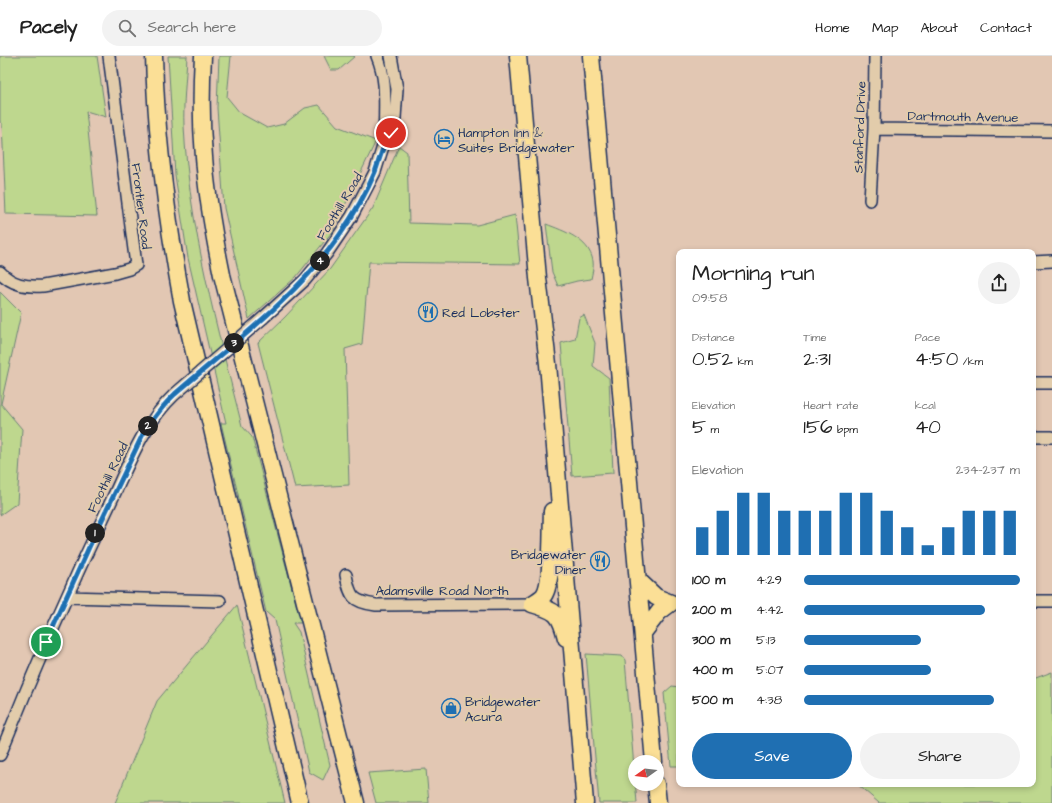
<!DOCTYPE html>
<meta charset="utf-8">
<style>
body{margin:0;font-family:"Architects Daughter",sans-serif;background:#f2f2f2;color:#222;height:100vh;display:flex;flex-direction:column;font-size:15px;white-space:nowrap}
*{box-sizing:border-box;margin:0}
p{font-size:13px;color:#767676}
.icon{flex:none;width:22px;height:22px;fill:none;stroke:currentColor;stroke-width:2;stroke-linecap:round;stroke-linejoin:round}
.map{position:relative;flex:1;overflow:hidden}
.sheet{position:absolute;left:676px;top:193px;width:360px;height:538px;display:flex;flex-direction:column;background:#fff;border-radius:8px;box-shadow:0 2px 6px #0003}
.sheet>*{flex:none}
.needle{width:26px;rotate:255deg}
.controls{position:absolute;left:628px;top:699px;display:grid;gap:8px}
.controls a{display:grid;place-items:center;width:36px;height:36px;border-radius:50%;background:#fff;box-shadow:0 2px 6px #0003;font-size:20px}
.pin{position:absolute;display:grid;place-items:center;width:34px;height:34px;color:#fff;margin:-17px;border:2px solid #fff;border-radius:50%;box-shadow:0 1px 4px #0007}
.km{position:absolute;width:20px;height:20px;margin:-10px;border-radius:50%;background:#222;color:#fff;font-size:11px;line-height:20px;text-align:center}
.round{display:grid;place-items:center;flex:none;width:42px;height:42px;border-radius:21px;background:#f2f2f2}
.overview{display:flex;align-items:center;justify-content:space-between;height:68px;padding:0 16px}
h1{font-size:22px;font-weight:600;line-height:30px}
.stats{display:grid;grid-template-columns:repeat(3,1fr);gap:6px;height:68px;padding:4px 16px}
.stats div{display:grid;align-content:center}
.stats b{font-size:20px;font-weight:600}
.stats small{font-size:11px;font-weight:400}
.stats p{font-size:11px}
.chart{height:112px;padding:8px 16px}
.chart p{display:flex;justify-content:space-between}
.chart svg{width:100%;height:72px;margin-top:4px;stroke:#1f6fb2;stroke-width:6}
.cta{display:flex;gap:8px;margin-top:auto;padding:8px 16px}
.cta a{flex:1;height:46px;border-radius:24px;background:#1f6fb2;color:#fff;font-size:16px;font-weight:600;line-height:46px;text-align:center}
.cta a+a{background:#f2f2f2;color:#222}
ul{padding:0 16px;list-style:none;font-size:13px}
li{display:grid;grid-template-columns:64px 48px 1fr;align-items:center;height:30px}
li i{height:10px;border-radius:5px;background:#1f6fb2}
header{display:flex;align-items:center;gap:24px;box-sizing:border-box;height:56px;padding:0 20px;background:#fff;border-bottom:1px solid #e0e0e0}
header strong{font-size:19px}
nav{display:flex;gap:22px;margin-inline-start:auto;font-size:14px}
.search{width:280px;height:36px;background:#f2f2f2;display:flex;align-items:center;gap:10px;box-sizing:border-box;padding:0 14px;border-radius:22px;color:#767676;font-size:15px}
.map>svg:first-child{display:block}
</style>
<header>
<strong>Pacely</strong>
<div class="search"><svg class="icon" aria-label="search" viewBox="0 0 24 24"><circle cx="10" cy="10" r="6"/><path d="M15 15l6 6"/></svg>Search here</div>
<nav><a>Home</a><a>Map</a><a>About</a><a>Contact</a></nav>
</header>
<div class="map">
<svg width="1052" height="747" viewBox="0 0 1052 747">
<rect width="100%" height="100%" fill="#e2c7b3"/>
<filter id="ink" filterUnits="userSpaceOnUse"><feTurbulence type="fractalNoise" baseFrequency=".025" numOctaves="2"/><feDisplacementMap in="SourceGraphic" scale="8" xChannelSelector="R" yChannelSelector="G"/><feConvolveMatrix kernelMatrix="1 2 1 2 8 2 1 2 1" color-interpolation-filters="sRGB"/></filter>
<g filter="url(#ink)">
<path fill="#bed78e" stroke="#6c8376" d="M0 0H97L106 61 86 55 97 160 6 158 2 67 0 66Z
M168 0H187C186 23 183 47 184 70 189 172 217 271 242 370L252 381 301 567H293L299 576 330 709 323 724 309 716 275 564 266 556 221 367H226L188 202 175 119Z
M219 0H231L227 41 240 57 267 72 284 68 305 52 319 49 337 70 376 85 332 176 296 221 249 263 224 152 217 52Z
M324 0H355L339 14H331Z
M399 90 407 96 409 167 477 169 515 159 520 208 369 206 362 288 345 293 349 429 295 432 258 287 285 261 330 213 373 152Z
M546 168C564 175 589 183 593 205 594 210 592 218 591 223L577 225 558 230 552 216Z
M0 236 21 257 1 348 22 373 17 447 0 459Z
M584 259 595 287 593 310 609 322 613 417 572 420 561 287 575 283 579 262Z
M237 549 285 747H115L157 645Z
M586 598 622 600 625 604 637 747H599Z
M1052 616V747H879L857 728H1033V623Z
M672 630 679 631V710H671L664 637Z
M426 713 429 747H376L368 717Z"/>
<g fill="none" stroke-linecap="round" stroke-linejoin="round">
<g stroke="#1b2f5e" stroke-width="14">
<path id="minor" d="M377 0C389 28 383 55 385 84
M874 73 1052 75
M870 144 874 73 875 0
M1033 206 1052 205
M0 216C12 229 26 231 43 230L115 217 129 213 136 209 109 0
M263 262 305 224 327 197 352 160 375 116 385 84 391 77 395 62 397 33 391 0
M1033 327H1052
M1033 381H1052
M346 519C350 541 353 546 376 549L532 548
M67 541 220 545
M1033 545H1052
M0 699C33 616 69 533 108 452 127 412 142 369 175 338"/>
</g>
<g stroke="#1b2f5e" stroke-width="19">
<path id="highway" d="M154 0C156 82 167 164 182 245L300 747
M203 0C201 34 201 67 204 101 207 141 214 180 222 219L356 747
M518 0 538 222 548 308 585 747
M591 0 654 706
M638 524 656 541 671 547
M532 548C536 545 541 543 544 539 553 526 551 473 552 455
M532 548C556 555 560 557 566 582
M643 577 659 556 671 547
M656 728 658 747"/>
</g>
<use href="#minor" stroke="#e2ccab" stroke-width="11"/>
<use href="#highway" stroke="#fbdf96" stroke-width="16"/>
<g stroke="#1b2f5e" stroke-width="14" stroke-linecap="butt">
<path id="minor-bridge" d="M175 338 263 262"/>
</g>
<use href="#minor-bridge" stroke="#e2ccab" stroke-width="11"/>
</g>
</g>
<g fill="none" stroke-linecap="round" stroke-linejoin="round" filter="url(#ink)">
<g stroke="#fff" stroke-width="8">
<path id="route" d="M46 586 90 489 143 378C153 363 162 350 175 338 231 289 296 242 339 180 353 160 366 138 375 116 380 103 382 89 391 77"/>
</g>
<use href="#route" stroke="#1f6fb2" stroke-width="5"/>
</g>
<defs>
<g id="hotel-ring" transform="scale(1)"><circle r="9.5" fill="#e2ccab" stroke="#1f6fb2" stroke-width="1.5"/><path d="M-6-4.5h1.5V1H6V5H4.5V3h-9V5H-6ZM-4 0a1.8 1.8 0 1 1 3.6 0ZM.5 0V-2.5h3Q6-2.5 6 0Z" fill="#1f6fb2"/></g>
<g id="restaurant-ring" transform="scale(1)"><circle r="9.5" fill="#e2ccab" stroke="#1f6fb2" stroke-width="1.5"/><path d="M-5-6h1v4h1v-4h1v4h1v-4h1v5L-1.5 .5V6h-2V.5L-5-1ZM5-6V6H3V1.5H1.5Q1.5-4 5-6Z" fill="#1f6fb2"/></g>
<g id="shop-ring" transform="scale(1)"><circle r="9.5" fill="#e2ccab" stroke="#1f6fb2" stroke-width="1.5"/><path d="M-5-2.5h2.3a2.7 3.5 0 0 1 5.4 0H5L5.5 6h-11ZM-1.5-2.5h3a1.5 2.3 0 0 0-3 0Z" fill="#1f6fb2"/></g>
</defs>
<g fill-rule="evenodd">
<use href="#hotel-ring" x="444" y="83"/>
<use href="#restaurant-ring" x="428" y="256"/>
<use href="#restaurant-ring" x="600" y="505"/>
<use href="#shop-ring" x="451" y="652"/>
</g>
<g text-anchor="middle" stroke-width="4" stroke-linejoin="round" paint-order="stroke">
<g font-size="13" fill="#1b2f5e" stroke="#e2ccab">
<text transform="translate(963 60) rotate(1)" y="5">Dartmouth Avenue</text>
<text transform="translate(859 71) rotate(-88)" y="5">Stanford Drive</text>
<text transform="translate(142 150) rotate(83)" y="5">Frontier Road</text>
<text transform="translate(339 150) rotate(-59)" y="5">Foothill Road</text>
<text transform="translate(107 421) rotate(-64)" y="5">Foothill Road</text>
<text x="442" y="539">Adamsville Road North</text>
</g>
<g font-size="13" fill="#1b2f5e" stroke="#e2ccab" text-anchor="start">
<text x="458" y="81">Hampton Inn &amp;<tspan x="458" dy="15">Suites Bridgewater</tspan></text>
<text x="442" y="261">Red Lobster</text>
<text x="586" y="503" text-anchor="end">Bridgewater<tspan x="586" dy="15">Diner</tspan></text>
<text x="465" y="650">Bridgewater<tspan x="465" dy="15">Acura</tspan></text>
</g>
</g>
</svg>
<div class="controls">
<a><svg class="needle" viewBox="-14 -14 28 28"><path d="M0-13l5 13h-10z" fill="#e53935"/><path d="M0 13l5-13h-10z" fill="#767676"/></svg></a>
</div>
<div class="pin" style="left:46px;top:586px;background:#1e9e55"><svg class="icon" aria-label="arrive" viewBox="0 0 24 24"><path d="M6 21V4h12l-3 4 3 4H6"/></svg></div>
<div class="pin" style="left:391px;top:77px;background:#d93025"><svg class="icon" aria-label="check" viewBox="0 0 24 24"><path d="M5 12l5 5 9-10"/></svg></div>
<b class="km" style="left:95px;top:477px">1</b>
<b class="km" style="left:148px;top:370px">2</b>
<b class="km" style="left:234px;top:287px">3</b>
<b class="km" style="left:320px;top:205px">4</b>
<section class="sheet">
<div class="overview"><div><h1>Morning run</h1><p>09:58</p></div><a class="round"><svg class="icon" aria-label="share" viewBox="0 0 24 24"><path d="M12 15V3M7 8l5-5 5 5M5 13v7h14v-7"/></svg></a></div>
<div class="stats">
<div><p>Distance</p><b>0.52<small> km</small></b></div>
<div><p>Time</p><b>2:31</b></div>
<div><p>Pace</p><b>4:50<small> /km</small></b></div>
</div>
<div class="stats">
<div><p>Elevation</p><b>5<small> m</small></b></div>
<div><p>Heart rate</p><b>156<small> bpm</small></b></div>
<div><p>kcal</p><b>40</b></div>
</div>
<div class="chart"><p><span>Elevation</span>234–237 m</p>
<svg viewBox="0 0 160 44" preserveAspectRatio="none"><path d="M5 44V27M15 44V17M25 44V6M35 44V6M45 44V17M55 44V17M65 44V17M75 44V6M85 44V6M95 44V17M105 44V27M115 44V38M125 44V27M135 44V17M145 44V17M155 44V17"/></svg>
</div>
<ul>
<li><b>100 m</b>4:29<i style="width:100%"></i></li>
<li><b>200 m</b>4:42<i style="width:84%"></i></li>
<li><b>300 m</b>5:13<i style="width:54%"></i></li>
<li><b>400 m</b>5:07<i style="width:59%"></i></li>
<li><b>500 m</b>4:38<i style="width:88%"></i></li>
</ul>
<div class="cta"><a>Save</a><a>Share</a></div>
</section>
</div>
